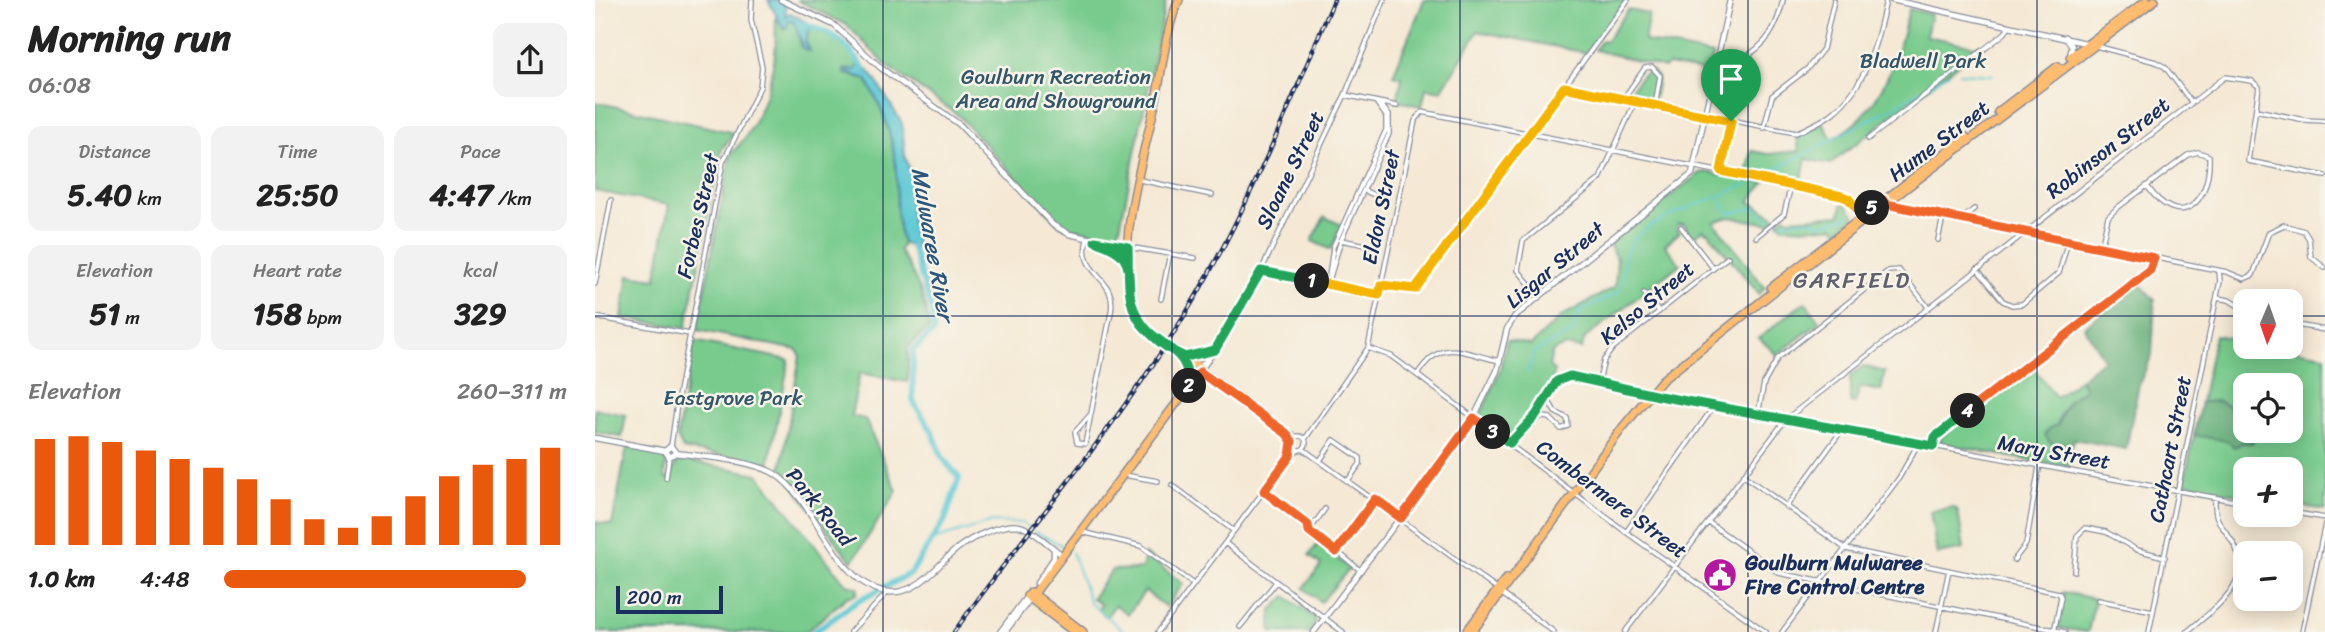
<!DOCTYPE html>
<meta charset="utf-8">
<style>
body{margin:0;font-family:Sriracha,sans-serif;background:#f2f2f2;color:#222;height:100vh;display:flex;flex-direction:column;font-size:26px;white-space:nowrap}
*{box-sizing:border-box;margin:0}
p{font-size:23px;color:#767676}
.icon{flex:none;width:38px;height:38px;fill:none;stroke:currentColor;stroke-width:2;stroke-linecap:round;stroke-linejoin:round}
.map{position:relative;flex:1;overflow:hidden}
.details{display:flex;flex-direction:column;background:#fff;width:595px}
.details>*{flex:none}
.needle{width:46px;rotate:182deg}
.controls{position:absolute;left:1638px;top:289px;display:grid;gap:14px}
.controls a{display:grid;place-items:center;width:70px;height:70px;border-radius:14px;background:#fff;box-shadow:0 4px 18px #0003;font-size:35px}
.scale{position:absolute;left:21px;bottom:18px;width:107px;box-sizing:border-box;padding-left:7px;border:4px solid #1b2f5e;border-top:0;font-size:19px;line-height:24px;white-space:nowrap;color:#1b2f5e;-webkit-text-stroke:5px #f7f3e8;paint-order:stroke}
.pin{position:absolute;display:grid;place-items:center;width:60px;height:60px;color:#fff;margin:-72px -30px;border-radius:50% 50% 50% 0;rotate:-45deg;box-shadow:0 0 7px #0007}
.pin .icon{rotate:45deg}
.km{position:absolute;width:35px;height:35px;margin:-18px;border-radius:50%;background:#222;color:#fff;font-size:19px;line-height:35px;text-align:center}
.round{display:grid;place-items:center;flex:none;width:74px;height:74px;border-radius:14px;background:#f2f2f2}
.summary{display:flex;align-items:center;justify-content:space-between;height:119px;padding:0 28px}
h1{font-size:38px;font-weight:700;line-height:52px}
.stats{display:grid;grid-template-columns:repeat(3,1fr);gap:10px;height:119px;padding:7px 28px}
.stats div{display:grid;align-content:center;border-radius:14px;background:#f2f2f2;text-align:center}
.stats b{font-size:30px;font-weight:700}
.stats small{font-size:19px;font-weight:400}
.stats p{font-size:19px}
.chart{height:196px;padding:14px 28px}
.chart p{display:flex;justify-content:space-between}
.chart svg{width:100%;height:126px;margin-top:7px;stroke:#ea580c;stroke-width:6}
ul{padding:0 28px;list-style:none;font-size:23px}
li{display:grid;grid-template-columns:112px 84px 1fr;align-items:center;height:52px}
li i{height:18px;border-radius:9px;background:#ea580c}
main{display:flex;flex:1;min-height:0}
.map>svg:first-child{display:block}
</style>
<main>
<section class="details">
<div class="summary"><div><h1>Morning run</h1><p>06:08</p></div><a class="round"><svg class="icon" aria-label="share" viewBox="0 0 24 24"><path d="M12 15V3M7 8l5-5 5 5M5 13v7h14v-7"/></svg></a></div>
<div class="stats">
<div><p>Distance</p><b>5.40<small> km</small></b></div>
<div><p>Time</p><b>25:50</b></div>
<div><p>Pace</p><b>4:47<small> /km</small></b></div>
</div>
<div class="stats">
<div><p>Elevation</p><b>51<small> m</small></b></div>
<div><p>Heart rate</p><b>158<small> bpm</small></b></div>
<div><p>kcal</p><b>329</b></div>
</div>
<div class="chart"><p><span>Elevation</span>260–311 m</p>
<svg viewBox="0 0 160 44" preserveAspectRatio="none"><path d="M5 44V7M15 44V6M25 44V8M35 44V11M45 44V14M55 44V17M65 44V21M75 44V28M85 44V35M95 44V38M105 44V34M115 44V27M125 44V20M135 44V16M145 44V14M155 44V10"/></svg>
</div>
<ul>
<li><b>1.0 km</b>4:48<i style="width:88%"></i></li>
</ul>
</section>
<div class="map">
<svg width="1730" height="632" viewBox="0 0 1730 632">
<rect width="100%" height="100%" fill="#f7f3e8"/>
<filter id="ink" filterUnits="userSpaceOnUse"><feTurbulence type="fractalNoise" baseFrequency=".0143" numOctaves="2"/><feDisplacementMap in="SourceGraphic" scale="14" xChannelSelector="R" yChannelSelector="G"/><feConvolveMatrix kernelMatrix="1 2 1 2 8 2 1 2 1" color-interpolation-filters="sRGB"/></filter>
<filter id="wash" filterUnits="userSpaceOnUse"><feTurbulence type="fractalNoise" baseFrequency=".00686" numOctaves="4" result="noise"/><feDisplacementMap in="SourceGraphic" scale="28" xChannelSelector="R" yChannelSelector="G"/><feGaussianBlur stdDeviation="1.57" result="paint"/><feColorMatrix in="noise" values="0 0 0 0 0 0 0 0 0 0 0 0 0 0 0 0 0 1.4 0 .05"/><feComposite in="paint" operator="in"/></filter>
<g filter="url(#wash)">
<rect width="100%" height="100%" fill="#f5e9d5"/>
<path fill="#78cb8d" stroke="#4a7d76" stroke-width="2" fill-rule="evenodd" d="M202 0H571L523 237 466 226 363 115 292 66 252 25Z
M829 0H1031L991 53 883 31 846 91 831 88 827 106 802 101 807 77 798 75Z
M1314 9 1336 14 1331 36 1385 47 1235 164 1211 159 1206 183 1152 172 1157 151 1173 154 1204 151 1202 137 1228 123 1237 139C1285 115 1303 58 1314 9Z
M1033 10 1054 14 1049 41 1118 55 1115 69 1117 73 1073 65 1069 68 1000 50 1007 40 1011 41Z
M181 17 189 29 194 20 201 24 206 47 213 51 215 50 210 40 215 28C236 31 256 47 263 66L260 70 249 69 250 74 271 79C287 107 299 140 301 173 303 200 299 217 308 244L304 250C320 274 331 299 334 328L313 347V382L265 373 256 416 270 419 302 491 257 562 186 470 205 355 202 350 102 330 136 153C159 134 175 90 179 60 182 46 180 32 181 17Z
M1057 70 1063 77 1060 95 1056 102 1037 98 1034 92 1047 75Z
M0 102 140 133 127 148 91 328 27 318 34 275 61 279 74 205 0 191Z
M1111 172 1170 183 1154 201 1182 218 1175 224 1134 217 1119 222 1170 288 1164 294 1114 233 1108 230 1097 238 1089 224H1083L1082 229 1085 232 1070 245 1085 264 989 339 987 349 969 346 957 352 954 366 959 371C955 398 938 421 916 438L888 419 886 414 905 370 912 340 936 345 967 316 1020 287 1022 259 1014 244 1105 173Z
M1248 200 1260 216 1243 231 1239 226C1232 229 1199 227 1188 227L1183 222 1190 216 1194 219 1245 215Z
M729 217 747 225 736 250 717 241Z
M1210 302 1225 322 1182 355 1164 338Z
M1620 335 1650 341V346L1682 347 1730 355V510L1696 504V469H1650V496L1589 483ZM1650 385H1696V430H1650Z
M99 341 194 360 174 464 88 449 82 437Z
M1268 366 1290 372 1286 391 1265 387 1260 404 1255 403V376Z
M1437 366 1461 397 1485 379 1490 389C1468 404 1461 416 1459 443L1475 454 1473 468 1344 443 1347 436Z
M0 409 31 415 27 437 0 432Z
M32 447 66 453 71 462 70 478 73 479 81 464 88 460 163 474 250 583 263 588 262 594 252 597 211 632H0V522L17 525Z
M1359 507 1363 511 1369 549 1342 554 1335 511Z
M723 544 755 568 726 602 709 588 726 565 714 555Z
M550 554 588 584 571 607 550 591 533 614 520 605 511 617 503 609 506 605 497 598 517 570 547 569Z
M1468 592 1500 599 1493 632 1463 628Z
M691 596 720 618V623L714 632H676V611Z"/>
<path fill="#62af78" stroke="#3e6f6b" stroke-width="2" d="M1544 283 1560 300 1557 355 1544 384 1531 449 1479 439 1475 454C1467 451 1452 443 1450 434L1456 427 1463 425C1471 404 1469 402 1490 389L1485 379 1509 359 1489 327Z
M1623 401 1635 407 1637 414 1650 417V430L1657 431 1658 443H1647L1639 447 1633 441 1599 435 1606 402Z"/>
<path fill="#5dc9d5" stroke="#3c7c9a" stroke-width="2" d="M173 0H190L191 16 195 13 215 24 210 42 215 51 205 46 207 44 199 22 194 20 191 28 187 26Z
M266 63 278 76 307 123 310 157 317 175 316 218 322 247 308 244C300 220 302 200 301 175 301 143 287 105 271 79L248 71 260 70Z"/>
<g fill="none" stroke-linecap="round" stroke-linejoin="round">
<path stroke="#5dc9d5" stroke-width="2" d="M1364 73 1398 75
M1292 111 1354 73
M1173 173 1289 112
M1125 200 1134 213 1160 208 1175 220
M1188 222 1214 220 1227 224 1253 217
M932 373 939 352 978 332 983 313 1024 292C1031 276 1025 260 1035 245 1051 217 1121 201 1151 184
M441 532 468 546
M338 540 397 522 427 523 436 529
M477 552 495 603 530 632"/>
<path stroke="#5dc9d5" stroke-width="6" d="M207 23C240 34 249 40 269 69
M219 632 261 602 316 573 350 520 364 478 347 457 338 433 318 401V350L339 331 337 311 316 242"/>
</g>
</g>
<g filter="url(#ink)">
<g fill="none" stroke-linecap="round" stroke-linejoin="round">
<g stroke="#888c9a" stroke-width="6">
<path id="minor" d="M1501 46 1561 62 1570 67 1597 103
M1124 55 1147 59C1172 45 1182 28 1188 0
M969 87 1201 133C1213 127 1229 121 1239 112 1272 85 1283 39 1291 0
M750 95 802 106
M1028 99 1050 68 1057 67 1065 76 1060 106
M1661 110 1710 120 1730 121
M1169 128 1177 96 1212 69 1228 49 1239 0
M1273 139 1410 33 1414 26
M1126 170 1136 121
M545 180 617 195
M770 191 784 197
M1293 204 1632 272 1649 279 1658 275 1674 232 1689 225 1709 231 1714 239 1716 257 1730 268
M1366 220 1379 209
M1086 227 1118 268
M1161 237 1189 214 1196 185
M492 240C482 275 523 276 516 312L490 444 482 443 480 432 496 414
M746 240 776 246
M1343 240 1348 217
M533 247 600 258
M1506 248 1513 217 1522 208 1593 155 1603 152 1614 156C1616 203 1585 233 1552 186
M1382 269 1408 301 1417 305 1427 304 1464 273 1473 241
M666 271 784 295
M0 284 16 200
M733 284 738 247 791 130V116L781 102
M733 284 746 240 794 134V115L785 103
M787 285 817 290 823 286 1033 0
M1049 293 1064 312
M944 296 923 270 928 241 1005 179 1040 102
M1622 298 1634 300 1650 310
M566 299 575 253
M0 317 95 334
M1696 324 1730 330
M773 348 796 356 822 375 1031 532 1171 632
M619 352 607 369 701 437
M605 367 635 329 666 271 750 95 789 0
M606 373 619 380
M822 375C846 336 867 353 905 361
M1004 381 1009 360 1018 348 1133 257
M1163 414 1169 383 1183 358 1293 271 1304 270 1333 307
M942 416 955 418 966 429 973 426 972 418 960 412 952 398
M697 443a7 7 0 1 1 14 0a7 7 0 1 1-14 0Z
M710 439 773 348 820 121 827 112 1246 196 1254 199 1267 216
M915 443 941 416 962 381 975 376 1064 396 1650 503
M76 446 83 397 128 162 165 87 167 67 156 20 157 0
M1338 446 1340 437 1534 287 1555 270 1559 259
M708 449 903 590
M726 459 739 440 765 458V464L754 479
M529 475 563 481
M1148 475 1251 549 1464 593 1466 597 1459 632
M71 478 74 457
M577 485 639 531
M669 491 766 571
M1439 497 1444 467
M1191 507 1247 430
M1696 512 1730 518
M1113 522 1184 573 1470 632
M714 531 730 509
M487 532 546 546 598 584
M1031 532 1119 406
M630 543 748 632
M741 552 780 499
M1419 560 1431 544 1444 469
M1479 571 1482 536 1490 528 1511 532 1542 550 1570 557
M906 593 959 632
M1503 600 1558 611
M645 627 681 582
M255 632 293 592
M563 632 695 456 703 450
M1030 632 1191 419 1630 77 1657 81 1664 87 1653 161 1730 176
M1187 632 1304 478 1323 444
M1341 632 1354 570
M1554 632 1625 281 1624 271
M1592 632C1618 609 1663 581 1637 541 1625 522 1619 522 1620 497
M1707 632 1730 524"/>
</g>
<g stroke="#888c9a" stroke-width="7">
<path id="tertiary" d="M186 0 239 25 286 68 365 125 458 225 474 234 533 247
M1297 0 1495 44
M1470 37 1477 46 1475 57
M511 246 524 253 530 262
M0 438 70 451
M70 451 76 446 81 453
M70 451 74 457 81 453
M81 453C109 457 157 460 180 474 221 500 239 580 287 591 322 599 340 566 363 548 376 538 411 520 428 527 442 533 455 546 467 555
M442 583 459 558V549
M405 632 432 596
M410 632 435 599
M719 632 875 425 902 371 912 329 920 316 1097 174 1135 0"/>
</g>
<g stroke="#888c9a" stroke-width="10">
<path id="primary" d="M1475 57 1552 0
M1403 112 1463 66
M1176 288 1371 137
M563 338C548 329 540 317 536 300 522 233 549 159 562 94 568 63 571 28 584 0
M590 357 616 352
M588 359 593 372 592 384
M436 592 488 632
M432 596 479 632
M435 599 607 369 579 350
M871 632 911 579
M877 632 1028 427 1067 380 1269 220 1560 0"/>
</g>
<use href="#minor" stroke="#fff" stroke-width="3.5"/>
<use href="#tertiary" stroke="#fff" stroke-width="4.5"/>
<use href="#primary" stroke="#febc70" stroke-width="7"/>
<g stroke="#1b2f5e" stroke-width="4.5">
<path id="rail" d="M359 632C431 532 512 438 578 334 645 229 691 114 739 0"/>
</g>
<use href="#rail" stroke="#f7f3e8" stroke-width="2" stroke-dasharray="5" stroke-linecap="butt"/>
<g stroke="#888c9a" stroke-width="10" stroke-linecap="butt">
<path id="primary-bridge" d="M563 338 579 350"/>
</g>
<use href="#primary-bridge" stroke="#febc70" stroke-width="7"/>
</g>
</g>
<g fill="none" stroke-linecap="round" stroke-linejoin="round" filter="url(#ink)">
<g stroke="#fff" stroke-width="14">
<path id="split-1" d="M717 281 784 295 786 285 820 289 969 87 1136 121"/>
</g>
<g stroke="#fff" stroke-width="14">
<path id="split-2" d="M594 386 591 388C601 349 556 345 542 317 531 297 534 270 533 247L500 241C509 245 521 248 528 257 537 270 533 285 536 299 541 325 566 347 590 357L620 350 666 271 717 281"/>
</g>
<g stroke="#fff" stroke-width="14">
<path id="split-3" d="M594 386 605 372 691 433 697 441 695 456 669 491 713 525 714 531 741 552 780 499 806 518 879 418 898 432"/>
</g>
<g stroke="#fff" stroke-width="14">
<path id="split-4" d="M898 432 915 443 941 415 962 381 975 376 1064 396 1338 446 1340 437 1373 411"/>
</g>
<g stroke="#fff" stroke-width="14">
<path id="split-5" d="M1277 208 1288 200 1291 204 1559 258 1555 270 1534 287 1373 411"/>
</g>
<g stroke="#fff" stroke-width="14">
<path id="split-6" d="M1136 121 1126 171 1247 196 1254 199 1267 216 1277 208"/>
</g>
<use href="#split-1" stroke="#f5b400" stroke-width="9"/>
<use href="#split-2" stroke="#22a559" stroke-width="9"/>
<use href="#split-3" stroke="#f0652b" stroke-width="9"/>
<use href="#split-4" stroke="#22a559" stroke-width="9"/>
<use href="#split-5" stroke="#f0652b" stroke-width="9"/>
<use href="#split-6" stroke="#f5b400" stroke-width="9"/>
</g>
<path fill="none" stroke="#1b2f5e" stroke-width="2" stroke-opacity="0.55" d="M288 0V632M577 0V632M865 0V632M1153 0V632M1442 0V632M0 316H1650M1696 316H1730"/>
<defs>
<g id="civic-disc" transform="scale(1.75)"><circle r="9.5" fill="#b5179e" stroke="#f7f3e8"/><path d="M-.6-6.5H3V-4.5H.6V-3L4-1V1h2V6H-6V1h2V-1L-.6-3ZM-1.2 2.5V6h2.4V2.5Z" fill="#fff"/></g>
</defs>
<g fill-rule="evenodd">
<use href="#civic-disc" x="1125" y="575"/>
</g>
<g text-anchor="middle" stroke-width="5" stroke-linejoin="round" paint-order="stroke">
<g font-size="21" fill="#32566a" stroke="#f7f3e8">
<text x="1328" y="68">Bladwell Park</text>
<text x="461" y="84">Goulburn Recreation<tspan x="461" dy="24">Area and Showground</tspan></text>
<text x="138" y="405">Eastgrove Park</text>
</g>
<g font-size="21" fill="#1b2f5e" stroke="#f7f3e8">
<text transform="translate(1344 141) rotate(-37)" y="7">Hume Street</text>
<text transform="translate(1513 148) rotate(-38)" y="7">Robinson Street</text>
<text transform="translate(695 170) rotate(-64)" y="7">Sloane Street</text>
<text transform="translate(786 207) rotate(-78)" y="7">Eldon Street</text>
<text transform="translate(103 216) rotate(-77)" y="7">Forbes Street</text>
<text transform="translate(960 265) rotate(-40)" y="7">Lisgar Street</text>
<text transform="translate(1052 303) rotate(-40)" y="7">Kelso Street</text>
<text transform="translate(1575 449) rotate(-79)" y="7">Cathcart Street</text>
<text transform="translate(1459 452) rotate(10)" y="7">Mary Street</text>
<text transform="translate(1017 499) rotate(37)" y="7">Combermere Street</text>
<text transform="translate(225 507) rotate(51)" y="7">Park Road</text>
</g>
<g font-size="21" font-weight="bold" fill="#1b2f5e" stroke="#f7f3e8" text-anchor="start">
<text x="1150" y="570">Goulburn Mulwaree<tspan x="1150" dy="24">Fire Control Centre</tspan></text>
</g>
<g font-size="23" font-style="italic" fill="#2c567c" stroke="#f7f3e8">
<text transform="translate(338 244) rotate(80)" y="8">Mulwaree River</text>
</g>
<g font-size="23" letter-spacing="2" fill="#605f6d" stroke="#f7f3e8">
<text x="1257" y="288">GARFIELD</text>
</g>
</g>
</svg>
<div class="controls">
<a><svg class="needle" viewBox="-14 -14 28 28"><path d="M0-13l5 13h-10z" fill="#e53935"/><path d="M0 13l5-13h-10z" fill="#767676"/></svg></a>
<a><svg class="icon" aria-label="locate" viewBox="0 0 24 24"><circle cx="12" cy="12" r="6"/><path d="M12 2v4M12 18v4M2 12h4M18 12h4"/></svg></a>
<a>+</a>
<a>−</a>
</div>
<div class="scale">200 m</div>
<div class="pin" style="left:1136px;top:121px;background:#1e9e55"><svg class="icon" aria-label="arrive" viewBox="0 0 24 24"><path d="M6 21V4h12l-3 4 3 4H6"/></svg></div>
<b class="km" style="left:717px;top:281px">1</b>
<b class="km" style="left:594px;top:386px">2</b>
<b class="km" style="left:898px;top:432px">3</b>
<b class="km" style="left:1373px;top:411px">4</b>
<b class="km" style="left:1277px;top:208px">5</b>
</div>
</main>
